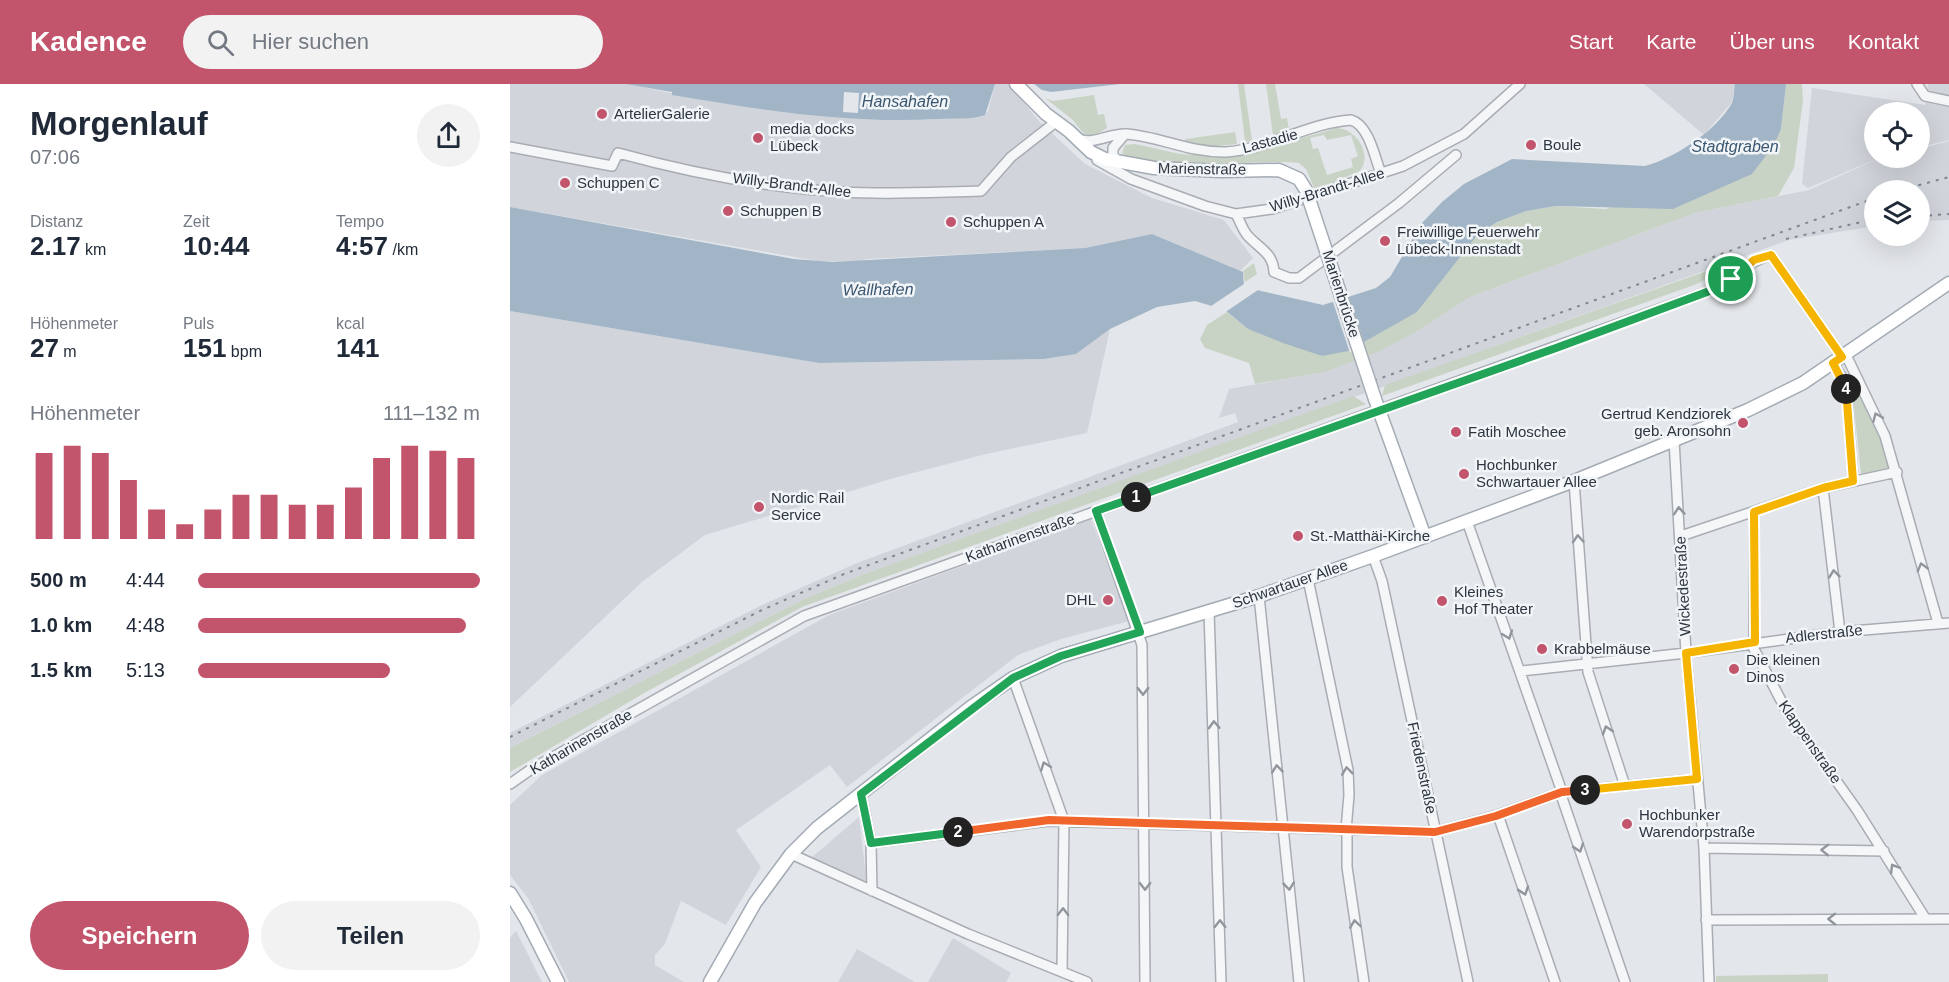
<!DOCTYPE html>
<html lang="de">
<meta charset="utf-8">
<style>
body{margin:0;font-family:Arial,sans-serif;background:#f2f2f3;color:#1f2937;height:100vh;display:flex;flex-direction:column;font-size:22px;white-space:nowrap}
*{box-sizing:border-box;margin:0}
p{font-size:20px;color:#747a83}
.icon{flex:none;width:33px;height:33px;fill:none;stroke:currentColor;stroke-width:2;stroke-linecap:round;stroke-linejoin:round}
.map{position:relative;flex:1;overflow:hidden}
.panel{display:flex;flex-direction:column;background:#fff;width:510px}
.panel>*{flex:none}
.tools{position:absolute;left:1354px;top:18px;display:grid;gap:12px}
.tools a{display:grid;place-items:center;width:66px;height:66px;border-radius:50%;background:#fff;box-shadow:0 6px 24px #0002;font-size:30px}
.pin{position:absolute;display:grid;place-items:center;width:51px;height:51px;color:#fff;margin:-26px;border:3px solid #fff;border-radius:50%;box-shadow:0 2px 6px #0007}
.km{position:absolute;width:30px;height:30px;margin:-15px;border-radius:50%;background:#222;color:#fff;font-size:16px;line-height:30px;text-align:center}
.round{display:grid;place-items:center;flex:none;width:63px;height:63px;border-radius:32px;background:#f2f2f3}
.head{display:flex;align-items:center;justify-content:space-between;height:102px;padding:0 30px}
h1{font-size:33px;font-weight:600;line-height:45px}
.metrics{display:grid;grid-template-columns:repeat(3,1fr);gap:9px;height:102px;padding:6px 30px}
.metrics div{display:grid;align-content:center}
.metrics b{font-size:26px;font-weight:600}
.metrics small{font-size:16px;font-weight:400}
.metrics p{font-size:16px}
.chart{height:168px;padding:12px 30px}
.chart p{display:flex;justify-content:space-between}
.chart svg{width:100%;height:108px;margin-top:6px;stroke:#c2546c;stroke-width:6}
.button{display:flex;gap:12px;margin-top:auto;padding:12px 30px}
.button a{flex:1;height:69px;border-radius:36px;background:#c2546c;color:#fff;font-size:24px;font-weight:600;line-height:69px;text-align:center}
.button a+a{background:#f2f2f3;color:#1f2937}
ul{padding:0 30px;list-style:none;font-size:20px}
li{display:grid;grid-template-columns:96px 72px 1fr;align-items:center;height:45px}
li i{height:15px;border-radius:8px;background:#c2546c}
header{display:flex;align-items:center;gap:36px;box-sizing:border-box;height:84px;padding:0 30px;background:#c2546c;color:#fff}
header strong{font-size:28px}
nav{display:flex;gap:33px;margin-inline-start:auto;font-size:21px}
.search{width:420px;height:54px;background:#f2f2f3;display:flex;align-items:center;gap:15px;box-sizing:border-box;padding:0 21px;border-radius:33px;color:#747a83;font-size:22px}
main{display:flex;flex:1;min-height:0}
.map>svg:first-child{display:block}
</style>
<header>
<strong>Kadence</strong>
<div class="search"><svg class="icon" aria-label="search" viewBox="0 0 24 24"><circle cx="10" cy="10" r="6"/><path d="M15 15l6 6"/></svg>Hier suchen</div>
<nav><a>Start</a><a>Karte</a><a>Über uns</a><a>Kontakt</a></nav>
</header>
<main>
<section class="panel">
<div class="head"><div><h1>Morgenlauf</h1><p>07:06</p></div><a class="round"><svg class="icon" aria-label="share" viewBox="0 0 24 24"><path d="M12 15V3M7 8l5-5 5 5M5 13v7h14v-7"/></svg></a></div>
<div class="metrics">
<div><p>Distanz</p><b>2.17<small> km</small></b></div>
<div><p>Zeit</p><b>10:44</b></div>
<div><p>Tempo</p><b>4:57<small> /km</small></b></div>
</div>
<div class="metrics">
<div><p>Höhenmeter</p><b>27<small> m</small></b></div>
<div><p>Puls</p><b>151<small> bpm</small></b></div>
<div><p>kcal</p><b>141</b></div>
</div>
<div class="chart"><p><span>Höhenmeter</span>111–132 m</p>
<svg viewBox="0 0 160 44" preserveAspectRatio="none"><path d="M5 44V9M15 44V6M25 44V9M35 44V20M45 44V32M55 44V38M65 44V32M75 44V26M85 44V26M95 44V30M105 44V30M115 44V23M125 44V11M135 44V6M145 44V8M155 44V11"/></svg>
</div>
<ul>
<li><b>500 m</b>4:44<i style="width:100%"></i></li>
<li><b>1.0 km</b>4:48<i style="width:95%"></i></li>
<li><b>1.5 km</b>5:13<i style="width:68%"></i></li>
</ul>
<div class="button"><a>Speichern</a><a>Teilen</a></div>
</section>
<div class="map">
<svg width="1439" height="898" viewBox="0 0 1439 898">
<rect width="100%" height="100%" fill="#e3e6ea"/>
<path fill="#d1d5db" d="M0 0H118L199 17 356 35 415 36 472 32 478 27 485 0H499L528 36 575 80 642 114 714 136 743 174 730 187 642 150 575 164 357 175 347 178 308 177 0 123Z
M1134 0H1225L1222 18 1194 51Z
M1418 0H1439V56L1410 63V28H1365V74H1369L1298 104 1292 100 1302 4 1415 21Z
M1439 57V136L1410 137V106H1365V142L1279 156 349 492 292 516 0 664V649L252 521 347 479 728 338 725 329 709 334 719 305 815 288 909 246 960 213 1185 129 1299 106 1365 76 1376 74H1410V65Z
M0 227 309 279 534 275 566 270 600 245 577 349 476 370 384 394 195 451 132 498 0 623Z
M581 435 619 537 551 555 508 571 337 703 320 681 226 746 251 783 216 841 171 817 155 860 145 871V881L174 898H59L18 814 0 791V721L32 691 319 531Z
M349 733 356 793 355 798 301 774Z
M6 847 32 898H0V854Z
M443 854 501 889 496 898H418Z
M347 865 405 898H328Z"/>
<path fill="#c9d3c5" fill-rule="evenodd" d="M728 0H734L742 57 735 58Z
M756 0H765L771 35 777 34 779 46 763 51Z
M1276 0H1292L1293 16 1284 84 1268 112 1185 129 960 213 909 246 870 267 815 288 745 300 739 279 695 264 690 255 697 241 717 228 738 245 812 272 907 228 968 149 987 138 1016 127 1046 122 1096 125 1271 45Z
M584 11 588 31 594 30 597 44 584 52 574 50 563 36 535 14 543 17Z
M827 44C846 45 863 70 850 87L805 106 796 85 789 79C748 74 642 91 612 69L615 61 625 60 670 70 711 72 735 70ZM814 51 817 56 841 51 848 72 841 75 843 83 817 91 808 64 803 65 800 54Z
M725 48 727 60 706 62 674 59 676 55Z
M1233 174 1187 200 872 312 875 301Z
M744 179 747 190 735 198 733 187Z
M1347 303 1369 346 1380 384 1351 390 1342 304Z
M843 312 856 320 292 523 136 608 0 688V664L292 516 349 492Z
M1318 890V898H1206V892Z"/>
<path fill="#a1b5c6" d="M116 0H485L475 31C462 36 444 34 430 35 340 40 250 26 162 11V8Z
M524 0H610L541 8 532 6Z
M1225 0H1276L1271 45 1264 61 1242 90 1163 125 1046 122 1016 127 987 138 968 150 907 228 838 267 812 272 773 259 738 245 715 226 685 217 647 223 600 245 566 270 534 275 309 279 0 227V123L284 175 323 178 575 164 642 150 733 188 734 203 813 221 866 204 880 193 912 139 932 118 954 100 1002 75 1135 82C1165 74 1206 47 1222 19 1224 14 1224 6 1225 0Z"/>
<path fill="#e3e6ea" d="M334 8 349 9 348 29 333 28Z
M737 198V201L751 204 714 229 704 226 701 222Z
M838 210 855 261 840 269 822 215Z"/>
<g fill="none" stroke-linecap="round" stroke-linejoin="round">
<g stroke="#a8adb4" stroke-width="12">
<path id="minor" d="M1407 0 1415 12 1439 17
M568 55C585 61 599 49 617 50 651 53 681 69 716 68 759 65 798 39 841 36 859 41 865 74 871 90
M0 63 102 82 108 69C181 89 258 104 333 108 379 111 425 108 471 107L501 73 547 37
M587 76 621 95 695 122 726 130 762 125 893 82 954 50 1010 0
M609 79 603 71V64L615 50
M726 130C730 137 733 147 738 152 750 165 763 169 764 188L779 194H789L889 119 946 71
M1336 271 1375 352 1428 539
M1323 279 1336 300 1343 397
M1164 356 1176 569 1194 764 1199 898
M1064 397 1078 588 1115 702
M1313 404 1330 548
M586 427 632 561 635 898
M1244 428V565L1276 626 1347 726 1415 834
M957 437 1052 708
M1171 452 1313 404 1387 388
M863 472 872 497 958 898
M798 495 838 686 839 711 836 746
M749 512 789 898
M699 527 711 898
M1011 587 1176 569 1330 548 1439 539
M503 594 554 737 552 887
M0 700 20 686 294 532 1197 208C1219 196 1237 178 1261 171L1332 273
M1050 708 1115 898
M351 709 361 759 362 807
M988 731 1045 898
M837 746V783L854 898
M361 759 539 737 925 748 988 731 1052 708 1187 695
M1194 764 1374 767
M281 770 458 850 577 898
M1196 836 1439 835"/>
</g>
<g stroke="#a3abb4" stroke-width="15">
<path id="major" d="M506 0 536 30 559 47 581 68 595 75 644 84 712 87 769 86 789 95 796 106
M865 315 915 453
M0 809 16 835 48 898
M200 898 245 819 281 770 307 744 461 623 503 594 551 572 749 512 863 472 1064 397 1238 326 1293 299 1439 199"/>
</g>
<use href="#minor" stroke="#f5f6f8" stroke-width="9"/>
<use href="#major" stroke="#fff" stroke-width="12"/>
<path stroke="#7e8792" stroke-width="2" stroke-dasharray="3 6" stroke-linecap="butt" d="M1391 106 1439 93
M1410 132 1439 130
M1276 155 1365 135
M0 653 252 526 334 490 1365 114"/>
<g stroke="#a3abb4" stroke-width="15" stroke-linecap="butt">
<path id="major-bridge" d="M796 106 865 315"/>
</g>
<use href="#major-bridge" stroke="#fff" stroke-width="12"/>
</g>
<defs><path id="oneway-chevron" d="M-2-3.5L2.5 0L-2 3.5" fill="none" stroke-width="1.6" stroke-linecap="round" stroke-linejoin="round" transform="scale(1.5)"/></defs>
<g stroke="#90969c">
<use href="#oneway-chevron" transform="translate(1367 333) rotate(-113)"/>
<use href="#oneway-chevron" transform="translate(1169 427) rotate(-94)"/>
<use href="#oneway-chevron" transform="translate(1068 455) rotate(-94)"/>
<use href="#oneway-chevron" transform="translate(1412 483) rotate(-106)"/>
<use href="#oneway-chevron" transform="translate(1324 490) rotate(-96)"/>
<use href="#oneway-chevron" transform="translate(998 551) rotate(70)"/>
<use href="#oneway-chevron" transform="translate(633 607) rotate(90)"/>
<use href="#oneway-chevron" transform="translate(704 641) rotate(-92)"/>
<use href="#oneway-chevron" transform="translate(1097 646) rotate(-108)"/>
<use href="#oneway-chevron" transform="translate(535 682) rotate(-110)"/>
<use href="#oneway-chevron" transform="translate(767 685) rotate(-96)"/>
<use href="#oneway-chevron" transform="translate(837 687) rotate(-97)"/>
<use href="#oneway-chevron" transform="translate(1069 764) rotate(71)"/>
<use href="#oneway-chevron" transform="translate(1315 766) rotate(-179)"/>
<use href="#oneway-chevron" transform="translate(1384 784) rotate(-121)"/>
<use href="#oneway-chevron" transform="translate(635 802) rotate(90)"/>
<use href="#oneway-chevron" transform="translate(779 802) rotate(84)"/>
<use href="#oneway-chevron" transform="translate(1014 807) rotate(71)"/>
<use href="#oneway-chevron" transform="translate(553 828) rotate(-89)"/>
<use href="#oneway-chevron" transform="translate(1322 835) rotate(180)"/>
<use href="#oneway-chevron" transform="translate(710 840) rotate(-91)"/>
<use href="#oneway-chevron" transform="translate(845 840) rotate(-98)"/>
</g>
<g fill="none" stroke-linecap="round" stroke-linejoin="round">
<g stroke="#fff" stroke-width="12">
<path id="split-1" d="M626 413 1046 264 1197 208 1221 195"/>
</g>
<g stroke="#fff" stroke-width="12">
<path id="split-2" d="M448 748 361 759 351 710 503 594 551 572 630 548 586 427 626 413"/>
</g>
<g stroke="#fff" stroke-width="12">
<path id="split-3" d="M448 748 539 736 925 748 986 732 1052 708 1075 706"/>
</g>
<g stroke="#fff" stroke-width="12">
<path id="split-4" d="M1075 706 1187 695 1176 569 1245 558 1244 428 1313 404 1343 397 1336 305"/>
</g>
<g stroke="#fff" stroke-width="12">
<path id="split-5" d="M1221 195 1244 176 1261 171 1332 273 1323 279 1336 305"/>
</g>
<use href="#split-1" stroke="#22a559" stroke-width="8"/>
<use href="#split-2" stroke="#22a559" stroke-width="8"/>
<use href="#split-3" stroke="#f0652b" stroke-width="8"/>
<use href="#split-4" stroke="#f5b400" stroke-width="8"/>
<use href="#split-5" stroke="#f5b400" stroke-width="8"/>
</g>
<g fill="#c2546c" stroke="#f2f5f7" stroke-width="2">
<circle cx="92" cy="30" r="6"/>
<circle cx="248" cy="54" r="6"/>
<circle cx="1021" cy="61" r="6"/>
<circle cx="55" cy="99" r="6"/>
<circle cx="218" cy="127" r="6"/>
<circle cx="441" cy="138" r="6"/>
<circle cx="875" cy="157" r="6"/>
<circle cx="1233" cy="339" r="6"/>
<circle cx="946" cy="348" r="6"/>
<circle cx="954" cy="390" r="6"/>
<circle cx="249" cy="423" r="6"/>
<circle cx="788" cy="452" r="6"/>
<circle cx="598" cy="516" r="6"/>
<circle cx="932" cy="517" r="6"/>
<circle cx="1032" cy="565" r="6"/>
<circle cx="1224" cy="585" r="6"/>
<circle cx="1117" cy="740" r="6"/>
</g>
<g text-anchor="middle" stroke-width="5" stroke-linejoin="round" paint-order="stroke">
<g font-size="15" fill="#2c3540" stroke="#f2f5f7" text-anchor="start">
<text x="104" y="35">ArtelierGalerie</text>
<text x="260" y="50">media docks<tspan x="260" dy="17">Lübeck</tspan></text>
<text x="1033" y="66">Boule</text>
<text x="67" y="104">Schuppen C</text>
<text x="230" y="132">Schuppen B</text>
<text x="453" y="143">Schuppen A</text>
<text x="887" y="153">Freiwillige Feuerwehr<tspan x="887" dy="17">Lübeck-Innenstadt</tspan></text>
<text x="1221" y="335" text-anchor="end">Gertrud Kendziorek<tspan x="1221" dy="17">geb. Aronsohn</tspan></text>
<text x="958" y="353">Fatih Moschee</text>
<text x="966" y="386">Hochbunker<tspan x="966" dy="17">Schwartauer Allee</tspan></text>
<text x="261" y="419">Nordic Rail<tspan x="261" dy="17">Service</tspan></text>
<text x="800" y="457">St.-Matthäi-Kirche</text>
<text x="944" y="513">Kleines<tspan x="944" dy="17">Hof Theater</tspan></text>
<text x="586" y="521" text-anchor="end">DHL</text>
<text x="1044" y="570">Krabbelmäuse</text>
<text x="1236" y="581">Die kleinen<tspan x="1236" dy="17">Dinos</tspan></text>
<text x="1129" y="736">Hochbunker<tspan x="1129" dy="17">Warendorpstraße</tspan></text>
</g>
<g font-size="15" fill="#2c3540" stroke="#f2f5f7">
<text transform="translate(760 57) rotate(-15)" y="5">Lastadie</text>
<text transform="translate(692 85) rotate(1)" y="5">Marienstraße</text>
<text transform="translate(282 101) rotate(7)" y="5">Willy-Brandt-Allee</text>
<text transform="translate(817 106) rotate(-17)" y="5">Willy-Brandt-Allee</text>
<text transform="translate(831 210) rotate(72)" y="5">Marienbrücke</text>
<text transform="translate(510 454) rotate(-20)" y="5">Katharinenstraße</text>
<text transform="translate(780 500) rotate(-19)" y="5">Schwartauer Allee</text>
<text transform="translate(1173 502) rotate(-93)" y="5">Wickedestraße</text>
<text transform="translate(1314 550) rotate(-6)" y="5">Adlerstraße</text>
<text transform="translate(71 658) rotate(-30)" y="5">Katharinenstraße</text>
<text transform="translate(1300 658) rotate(55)" y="5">Klappenstraße</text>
<text transform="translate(912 684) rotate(78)" y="5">Friedenstraße</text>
</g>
<g font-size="16" font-style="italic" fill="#3a5670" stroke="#f2f5f7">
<text x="395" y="23">Hansahafen</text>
<text x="1225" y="68">Stadtgraben</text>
<text transform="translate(368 205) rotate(-1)" y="6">Wallhafen</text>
</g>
</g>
</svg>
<div class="tools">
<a><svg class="icon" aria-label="locate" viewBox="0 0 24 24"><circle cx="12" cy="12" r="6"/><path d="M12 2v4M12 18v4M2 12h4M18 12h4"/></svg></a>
<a><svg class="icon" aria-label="layers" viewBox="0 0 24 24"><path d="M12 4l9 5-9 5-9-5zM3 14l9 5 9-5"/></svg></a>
</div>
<div class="pin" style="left:1221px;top:195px;background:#1e9e55"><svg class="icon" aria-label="arrive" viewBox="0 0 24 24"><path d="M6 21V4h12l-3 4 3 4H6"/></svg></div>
<b class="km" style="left:626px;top:413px">1</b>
<b class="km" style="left:448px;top:748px">2</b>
<b class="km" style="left:1075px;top:706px">3</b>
<b class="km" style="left:1336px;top:305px">4</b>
</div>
</main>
